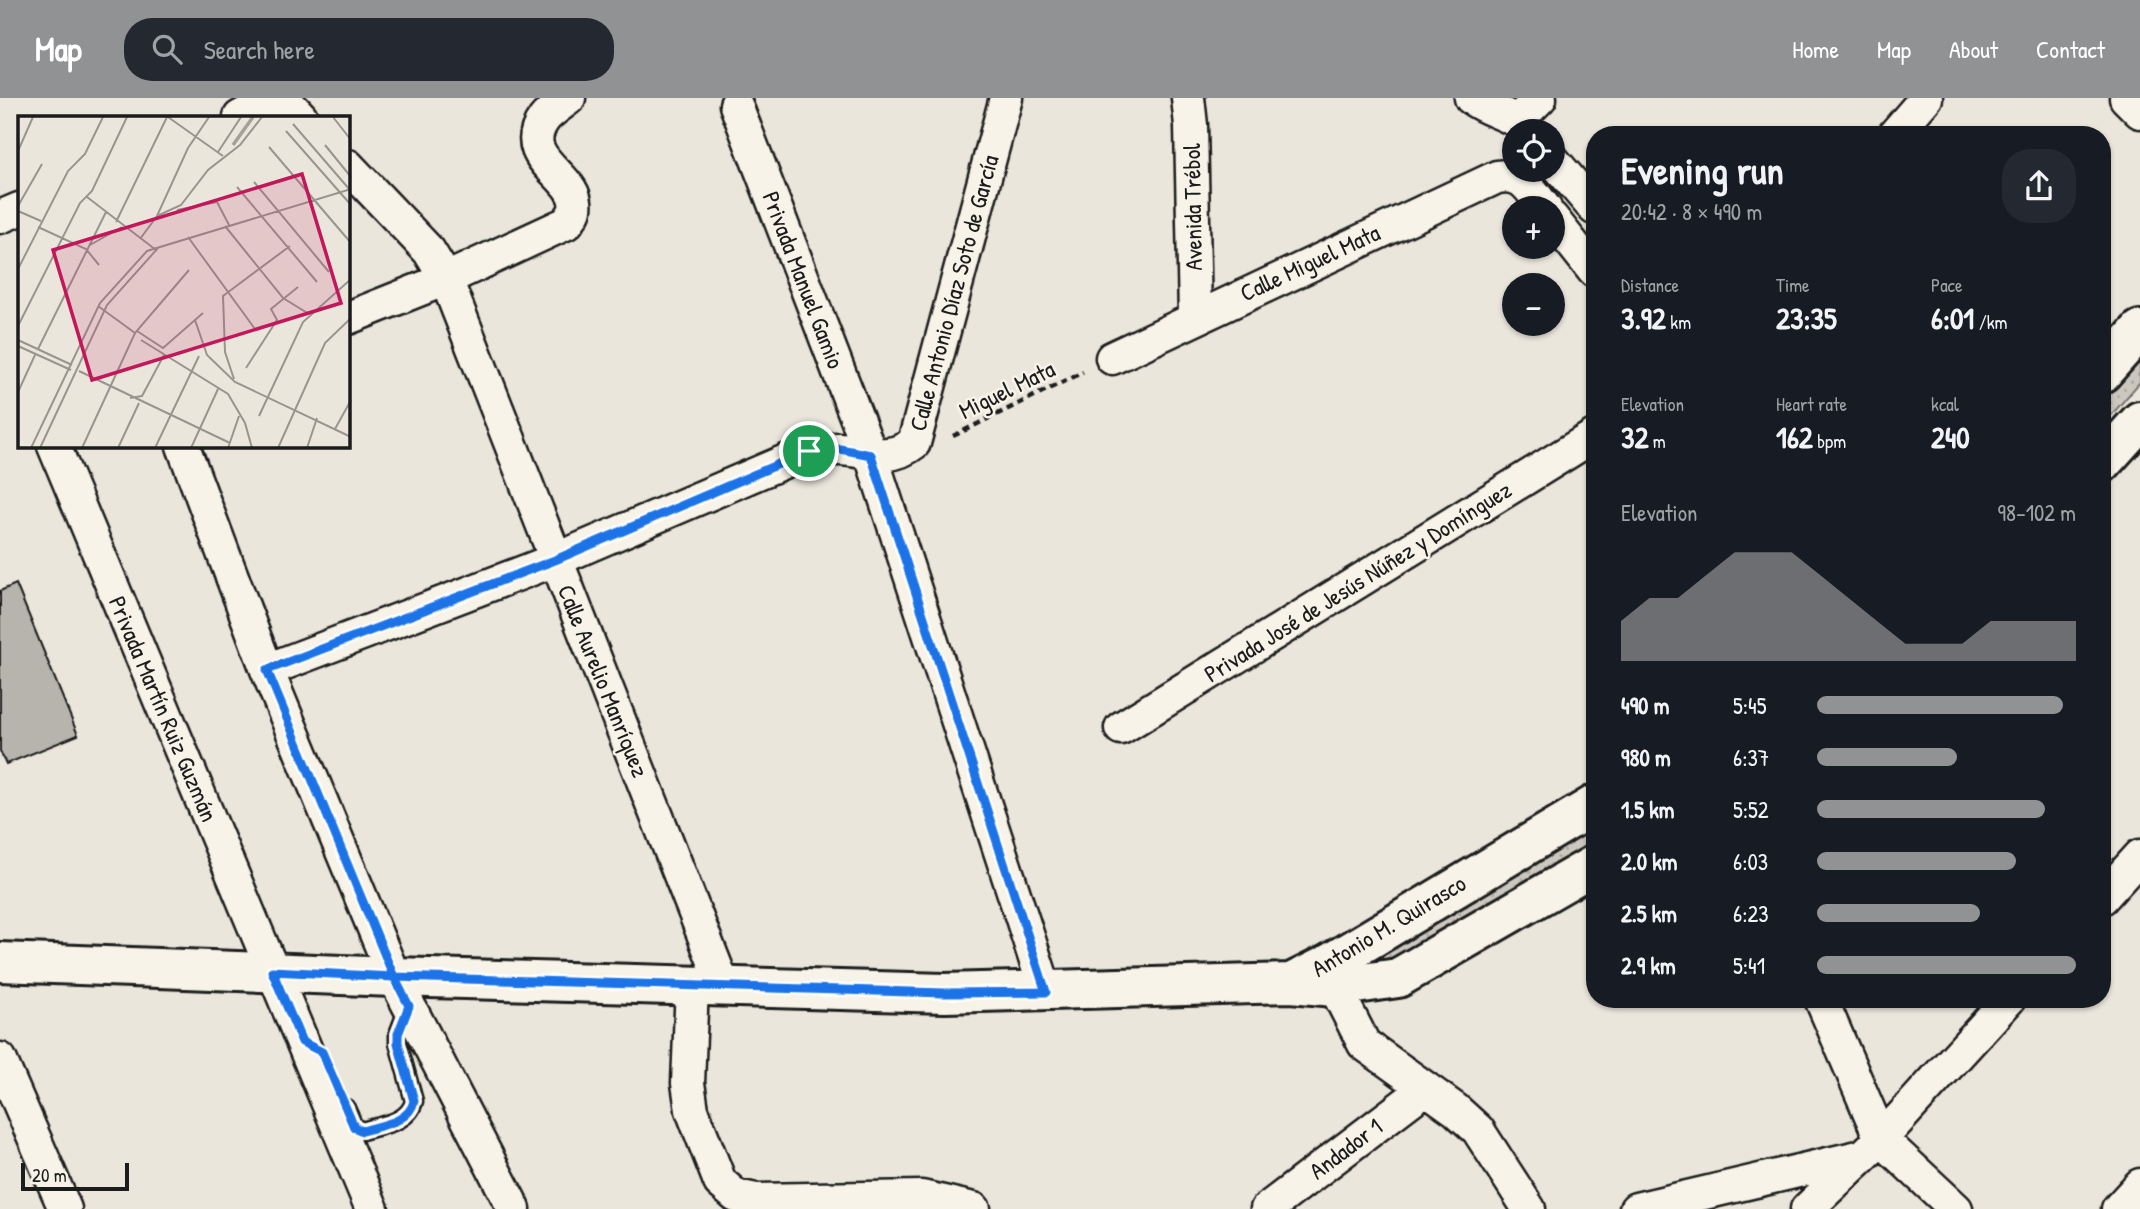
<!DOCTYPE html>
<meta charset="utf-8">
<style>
body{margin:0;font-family:"Patrick Hand",sans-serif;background:#242831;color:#f1f3f6;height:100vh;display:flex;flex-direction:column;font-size:26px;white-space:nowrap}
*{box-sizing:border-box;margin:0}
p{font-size:23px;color:#9ea1a6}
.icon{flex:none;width:38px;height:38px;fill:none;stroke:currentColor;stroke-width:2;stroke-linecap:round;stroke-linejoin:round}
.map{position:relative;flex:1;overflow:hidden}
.side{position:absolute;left:1586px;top:28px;width:525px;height:882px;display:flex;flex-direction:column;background:#171b24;border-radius:28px;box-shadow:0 2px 5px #0004}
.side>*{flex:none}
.controls{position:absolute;left:1502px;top:21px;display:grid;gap:14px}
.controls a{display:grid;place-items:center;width:63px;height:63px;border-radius:50%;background:#171b24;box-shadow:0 2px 5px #0004;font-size:35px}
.scale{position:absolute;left:21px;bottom:18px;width:108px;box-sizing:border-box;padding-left:7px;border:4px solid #1c1c1c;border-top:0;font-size:19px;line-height:24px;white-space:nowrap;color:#1c1c1c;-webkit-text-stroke:5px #f7f3e8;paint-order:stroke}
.pin{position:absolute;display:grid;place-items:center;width:60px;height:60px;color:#fff;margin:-30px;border:4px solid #fff;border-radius:50%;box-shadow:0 2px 7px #0007}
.round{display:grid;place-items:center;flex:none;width:74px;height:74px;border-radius:28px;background:#242831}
.headline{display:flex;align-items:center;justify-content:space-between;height:119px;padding:0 35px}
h1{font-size:38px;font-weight:800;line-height:52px}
.stats{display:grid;grid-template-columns:repeat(3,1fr);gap:10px;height:119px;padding:7px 35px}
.stats div{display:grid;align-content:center}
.stats b{font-size:30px;font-weight:800}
.stats small{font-size:19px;font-weight:400}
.stats p{font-size:19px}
.chart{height:196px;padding:14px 35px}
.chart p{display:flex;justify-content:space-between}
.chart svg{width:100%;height:126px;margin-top:7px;fill:#919294;opacity:.7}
ul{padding:0 35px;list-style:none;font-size:23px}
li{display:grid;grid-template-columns:112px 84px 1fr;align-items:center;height:52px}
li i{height:18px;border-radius:9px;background:#919294}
header{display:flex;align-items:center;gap:42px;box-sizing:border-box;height:98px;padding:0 35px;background:#919294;color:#fff}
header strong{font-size:33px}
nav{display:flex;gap:38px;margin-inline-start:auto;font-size:24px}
.search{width:490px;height:63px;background:#242831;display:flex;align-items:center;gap:18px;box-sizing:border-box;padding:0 24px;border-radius:28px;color:#9ea1a6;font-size:26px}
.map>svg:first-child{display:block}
</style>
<header>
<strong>Map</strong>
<div class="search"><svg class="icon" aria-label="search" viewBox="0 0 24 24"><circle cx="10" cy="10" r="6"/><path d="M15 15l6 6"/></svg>Search here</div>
<nav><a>Home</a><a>Map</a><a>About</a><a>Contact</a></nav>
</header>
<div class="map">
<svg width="2140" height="1111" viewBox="0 0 2140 1111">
<defs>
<pattern id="grass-dots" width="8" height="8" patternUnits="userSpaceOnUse" patternTransform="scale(1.75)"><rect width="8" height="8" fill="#ccc8c0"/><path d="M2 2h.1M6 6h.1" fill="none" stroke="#afaba4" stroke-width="1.8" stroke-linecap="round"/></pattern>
</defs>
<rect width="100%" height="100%" fill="#eae6dc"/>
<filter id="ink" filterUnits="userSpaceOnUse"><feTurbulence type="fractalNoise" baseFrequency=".0143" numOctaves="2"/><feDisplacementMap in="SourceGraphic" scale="14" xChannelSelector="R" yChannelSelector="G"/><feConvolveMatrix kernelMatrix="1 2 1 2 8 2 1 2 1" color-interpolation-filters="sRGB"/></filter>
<g filter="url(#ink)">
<path fill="url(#grass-dots)" stroke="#74726e" stroke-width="2" d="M2140 255V284L2102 328V299Z
M1594 729V746L1382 874 1373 862Z"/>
<path fill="#b6b4ac" stroke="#1c1c1c" stroke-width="2" d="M16 486 78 637 6 666 0 653V493Z"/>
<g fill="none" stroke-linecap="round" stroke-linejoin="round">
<g stroke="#1c1c1c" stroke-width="21">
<path id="lane" d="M346 1010 354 1029 362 1033C381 1027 409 1025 414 1003L398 945V936L408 910"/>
</g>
<g stroke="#1c1c1c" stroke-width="37">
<path id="street" d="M283 0 301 19
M1188 0 1191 27 1195 219
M1471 0C1491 15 1512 15 1528 33
M2126 0 2140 14
M736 7 871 357 1046 894
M240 19 275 0
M1518 22 1540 0
M1894 37 1926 0
M1552 61 1594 110
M348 68 429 153 446 181 724 889
M0 119 19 111
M1552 120 1594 173
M348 220 446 181 567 125C570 120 574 116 575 111 581 78 514 62 544 21 550 13 562 6 569 0
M1112 260 1497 79C1524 74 1529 91 1545 110
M54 348 372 1111
M183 348 267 572 394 879 514 1111
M267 572 555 462 809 353C819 352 828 351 838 351 867 351 887 366 914 345L1006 0
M1121 630 1594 338
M2102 800 2140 758
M1327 867 1335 889 1364 946 1456 1012 1478 1032 1529 1111
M692 888 688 985 692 1012 720 1084 736 1098 756 1102 922 1099 974 1111
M1821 901 1881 1041 1956 1111
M0 961 65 1111
M1267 1111 1425 991
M1636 1111 1858 1059
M1807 1111 1881 1041 2009 901
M2118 1111 2140 1087"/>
</g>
<g stroke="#1c1c1c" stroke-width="44">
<path id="secondary" d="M2102 275 2140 232
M2102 365 2140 323
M0 864 394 879 945 895 1291 885 1335 889 1398 880 1594 767
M1291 885 1327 867 1594 707"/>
</g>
<path stroke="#1c1c1c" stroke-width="4.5" stroke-dasharray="7 5" stroke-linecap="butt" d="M953 338 1083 274"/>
<use href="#lane" stroke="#f7f3e8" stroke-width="16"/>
<use href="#street" stroke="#f7f3e8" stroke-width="32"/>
<use href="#secondary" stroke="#f7f3e8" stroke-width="38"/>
</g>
</g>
<g fill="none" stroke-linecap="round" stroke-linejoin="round" filter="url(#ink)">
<g stroke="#fff" stroke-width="14">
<path id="route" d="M809 353 555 462 267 572 394 879 272 873 302 944 322 954 354 1029 362 1033C381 1027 409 1025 414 1003L398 945V936L409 908 394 879 945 895 1046 894 871 357 840 351 809 353"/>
</g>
<use href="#route" stroke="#1a73e8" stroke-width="9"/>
</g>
<g text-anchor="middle" stroke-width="5" stroke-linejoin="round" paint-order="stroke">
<g font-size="24" fill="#1c1c1c" stroke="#f7f3e8">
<text transform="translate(1193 109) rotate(-91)" y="8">Avenida Trébol</text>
<text transform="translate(1310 165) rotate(-25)" y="8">Calle Miguel Mata</text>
<text transform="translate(803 182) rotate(69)" y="8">Privada Manuel Gamio</text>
<text transform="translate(954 195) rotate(-75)" y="8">Calle Antonio Díaz Soto de García</text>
<text transform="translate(1007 292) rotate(-26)" y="8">Miguel Mata</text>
<text transform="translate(1358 484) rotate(-32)" y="8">Privada José de Jesús Núñez y Domínguez</text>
<text transform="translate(603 583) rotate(68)" y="8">Calle Aurelio Manríquez</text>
<text transform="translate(163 611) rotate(67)" y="8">Privada Martín Ruiz Guzmán</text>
<text transform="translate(1389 828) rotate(-31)" y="8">Antonio M. Quirasco</text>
<text transform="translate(1346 1051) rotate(-37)" y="8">Andador 1</text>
</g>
</g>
<g transform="translate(18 18)">
<rect width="332" height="332" fill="#eae6dc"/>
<path fill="none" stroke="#a3a19a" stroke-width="3.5" d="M215 29 235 1"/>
<path fill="none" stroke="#98958f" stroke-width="2" d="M150 1 205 40M315 1 333 24M275 8 332 74M268 15 333 89M307 29 333 61M251 31 333 127M0 35 15 1M200 36 223 1M236 66 311 156M219 71 299 166M69 81 138 134M0 90 24 48M159 94 199 86 211 109M0 95 23 105M139 100 163 89 190 54 222 29 244 1M98 106 149 1M207 110 265 182 291 198M20 111 68 133 81 149M170 121 237 213M122 123 139 100 170 32 191 1M72 129 104 111M0 153 50 55 67 38 85 1M209 177 205 180 207 236 216 263M209 177 272 130M80 190 117 217M177 204 189 239 217 266 333 321M0 210 62 87 74 75 109 1M119 215 145 232 185 197M0 224 54 249M123 224 210 278 227 307 234 332M0 230 53 254M20 233 88 96M228 252 259 204 253 193 280 171M61 255 212 327M0 276 17 239M112 282 124 280 146 239M241 300 285 206 333 163M317 313 333 284M13 332 82 187 129 135 333 73M22 332 89 189 140 132M64 332 117 217 171 154M100 332 121 287M137 332 181 240M173 332 200 273M210 332 221 300M260 332 307 227 333 202M289 332 299 302"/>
<path fill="#c2185b" fill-opacity="0.15" stroke="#c2185b" stroke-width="3.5" d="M284 58 323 187 74 264 35 134Z"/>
<rect width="332" height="332" fill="none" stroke="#1c1c1c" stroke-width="3.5"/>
</g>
</svg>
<div class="controls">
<a><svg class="icon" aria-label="locate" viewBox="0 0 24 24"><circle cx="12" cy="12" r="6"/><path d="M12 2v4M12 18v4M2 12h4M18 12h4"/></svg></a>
<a>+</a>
<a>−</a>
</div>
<div class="scale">20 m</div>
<div class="pin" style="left:809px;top:353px;background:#1e9e55"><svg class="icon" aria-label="arrive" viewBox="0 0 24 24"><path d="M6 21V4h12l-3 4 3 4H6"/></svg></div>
<section class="side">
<div class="headline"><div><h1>Evening run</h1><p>20:42 · 8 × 490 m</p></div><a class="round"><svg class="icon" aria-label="share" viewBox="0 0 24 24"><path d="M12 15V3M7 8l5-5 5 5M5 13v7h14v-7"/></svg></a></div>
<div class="stats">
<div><p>Distance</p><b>3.92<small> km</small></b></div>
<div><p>Time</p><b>23:35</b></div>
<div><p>Pace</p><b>6:01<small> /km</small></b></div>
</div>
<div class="stats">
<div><p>Elevation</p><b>32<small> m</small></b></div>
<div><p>Heart rate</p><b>162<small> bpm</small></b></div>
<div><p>kcal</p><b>240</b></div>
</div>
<div class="chart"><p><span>Elevation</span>98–102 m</p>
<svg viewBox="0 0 160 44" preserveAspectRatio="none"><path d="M0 44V30L10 22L20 22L30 14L40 6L50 6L60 6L70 14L80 22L90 30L100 38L110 38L120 38L130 30L140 30L150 30L160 30V44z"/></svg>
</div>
<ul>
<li><b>490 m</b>5:45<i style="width:95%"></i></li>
<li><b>980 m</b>6:37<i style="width:54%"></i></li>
<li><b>1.5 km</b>5:52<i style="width:88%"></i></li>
<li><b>2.0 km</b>6:03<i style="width:77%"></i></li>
<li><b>2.5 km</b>6:23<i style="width:63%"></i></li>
<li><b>2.9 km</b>5:41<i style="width:100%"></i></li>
</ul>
</section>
</div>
